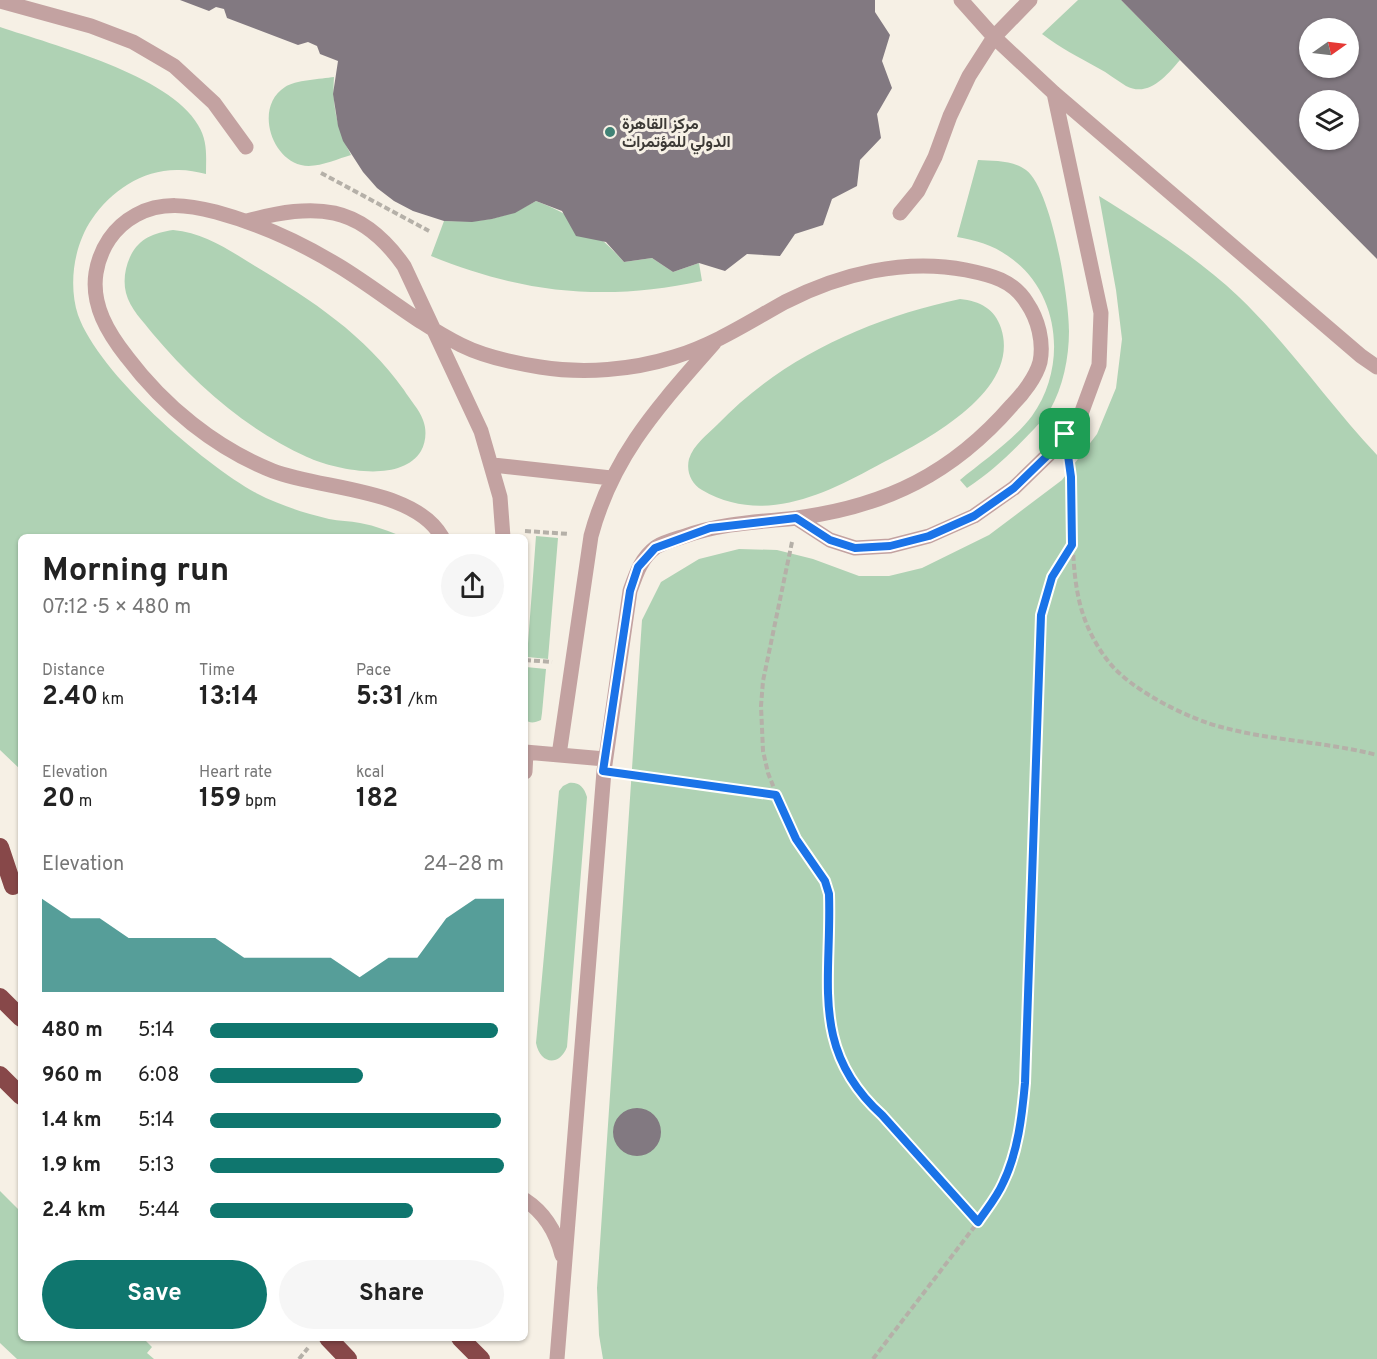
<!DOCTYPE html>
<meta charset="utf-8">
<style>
body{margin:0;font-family:Overpass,Vazirmatn,sans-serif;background:#f6f6f6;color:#222;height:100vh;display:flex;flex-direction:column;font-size:22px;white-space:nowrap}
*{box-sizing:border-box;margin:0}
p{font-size:20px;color:#767676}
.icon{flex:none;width:33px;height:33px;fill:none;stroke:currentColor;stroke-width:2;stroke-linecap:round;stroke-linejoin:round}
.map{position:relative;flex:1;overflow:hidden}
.panel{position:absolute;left:18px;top:534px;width:510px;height:807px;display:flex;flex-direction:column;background:#fff;border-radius:9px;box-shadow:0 2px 4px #0004}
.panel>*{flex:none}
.needle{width:39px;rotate:76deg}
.fabs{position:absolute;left:1299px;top:18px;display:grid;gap:12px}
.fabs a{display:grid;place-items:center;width:60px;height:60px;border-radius:50%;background:#fff;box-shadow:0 2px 4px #0004;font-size:30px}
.pin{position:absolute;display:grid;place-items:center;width:51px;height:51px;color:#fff;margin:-26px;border-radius:12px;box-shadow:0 3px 9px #0006}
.round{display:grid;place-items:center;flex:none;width:63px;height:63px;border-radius:32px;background:#f6f6f6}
.head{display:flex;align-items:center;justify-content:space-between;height:102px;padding:0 24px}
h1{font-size:33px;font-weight:700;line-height:45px}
.metrics{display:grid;grid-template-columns:repeat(3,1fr);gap:9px;height:102px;padding:6px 24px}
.metrics div{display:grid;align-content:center}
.metrics b{font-size:26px;font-weight:700}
.metrics small{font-size:16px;font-weight:400}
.metrics p{font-size:16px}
.chart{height:168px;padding:12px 24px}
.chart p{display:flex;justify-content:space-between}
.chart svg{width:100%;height:108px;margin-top:6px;fill:#0f766e;opacity:.7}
.primary-button{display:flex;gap:12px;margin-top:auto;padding:12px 24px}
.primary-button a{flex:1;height:69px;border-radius:36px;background:#0f766e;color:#fff;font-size:24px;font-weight:700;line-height:69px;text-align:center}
.primary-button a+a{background:#f6f6f6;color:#222}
ul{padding:0 24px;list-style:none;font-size:20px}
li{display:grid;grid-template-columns:96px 72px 1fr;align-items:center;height:45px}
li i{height:15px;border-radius:8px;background:#0f766e}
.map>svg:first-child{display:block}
</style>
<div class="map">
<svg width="1377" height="1359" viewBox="0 0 1377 1359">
<rect width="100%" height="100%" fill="#f6f0e5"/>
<path fill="#afd2b4" d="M1078 0H1121L1180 60C1167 75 1149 98 1126 86 1116 80 1108 73 1098 68 1077 56 1062 49 1042 34Z
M0 27C53 45 170 75 198 125 208 141 206 156 206 174 197 172 188 170 179 170 143 169 111 191 92 219 74 245 68 284 78 315 99 374 202 463 256 493 279 505 304 513 329 519 339 521 350 521 360 523 376 526 389 531 403 537H21V770L0 750Z
M334 77C332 106 337 129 351 155 337 159 316 169 301 165 270 157 255 106 285 87 295 80 321 79 334 77Z
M978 160C993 161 1013 160 1026 170 1052 190 1069 298 1069 331 1069 358 1063 387 1050 410 1047 417 1040 422 1035 428 1014 450 993 471 967 488L960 480C983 461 1014 440 1032 416 1068 366 1060 291 1008 256 993 245 975 240 957 237Z
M1099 196C1147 226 1197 257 1239 297 1289 345 1329 404 1377 455V1359H603L599 1335 597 1288 642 620 661 582 699 559 739 549 777 550 813 559 859 576H889L922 568 989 535 1062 480 1097 434 1116 388 1122 339 1116 290Z
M536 201C573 215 598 233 624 262L652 258 673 272 699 263 702 281C605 302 522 293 431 256L444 221C482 222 503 220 536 201Z
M173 230C205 233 229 250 255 266 313 301 364 334 404 390 410 400 419 409 423 420 427 430 426 442 421 451 401 484 336 470 307 457 247 430 195 384 153 334 143 321 130 309 126 293 123 281 125 268 130 257 139 238 154 233 173 230Z
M960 299C980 301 995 309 1001 328 1023 395 914 446 869 470 817 498 759 523 702 490 691 484 686 471 689 459 693 445 708 434 718 424 782 357 871 318 960 299Z
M536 536 558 538 548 659 527 657Z
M526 667 546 669 542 713 541 720C534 723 530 724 525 719Z
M569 783C579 782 584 787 587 797L567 1047C559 1067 540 1064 536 1043L559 791 563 786Z
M0 1191 21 1212V1338H143L152 1347 147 1353 154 1359H17L0 1343Z"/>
<path fill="#827981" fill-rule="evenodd" d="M180 0H875V12L890 35 882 61 892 88 877 114 881 138 860 160 857 186 832 199 823 225 795 234 780 256 747 254 725 271 699 263 673 272 652 258 624 262 606 242 576 236 562 211 536 201 515 213 492 219 472 222 444 221 413 211 394 201 377 188 363 172 343 141 338 126 333 94 338 61 320 54 317 46 308 42 298 45 227 18 224 9 216 7 209 11Z
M1121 0H1377V259L1180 60ZM1310 28H1348V68H1310ZM1310 100H1348V140H1310Z
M613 1132a24 24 0 1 1 48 0a24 24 0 1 1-48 0Z"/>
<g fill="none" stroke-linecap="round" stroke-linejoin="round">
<path stroke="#b5b0a8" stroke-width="4" stroke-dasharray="6 3" stroke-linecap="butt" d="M321 173 429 231
M1069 465C1075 510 1069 555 1079 600 1084 622 1094 643 1108 661 1130 690 1190 720 1225 728 1275 741 1327 742 1377 755
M525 531 569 534
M792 542 763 681 761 706 763 751 768 773 787 821 796 839 825 881 829 894C832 981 809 1049 882 1115L978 1222
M525 660 552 662
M625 774 776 795
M299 1359 308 1348
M873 1359 978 1222 1003 1183 1016 1143 1025 1083 1041 615 1052 577 1072 545"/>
<path stroke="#c3a2a1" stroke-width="15" d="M961 0 994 37 1054 93 1361 356 1377 367
M0 1 91 26 133 42 174 66 214 103 246 147
M900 213 918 191 935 157 950 116 969 76 994 37 1030 0
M247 221C315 203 360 203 404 266L481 431 500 497 503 537
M493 465 611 478
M796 518 830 540 855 548 890 546 929 536 974 516 1014 488 1049 454 1081 414 1099 365 1101 313 1054 93
M442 537C414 488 323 490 273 471 215 448 164 406 127 357 108 333 91 305 96 273 100 248 114 227 136 215 162 201 188 205 216 212 260 224 300 242 339 266 380 291 417 323 461 345 485 357 514 363 540 367 584 374 632 370 674 357 714 345 749 322 785 302 840 274 904 258 966 270 991 275 1013 280 1027 303 1038 319 1044 342 1040 362 1036 377 1023 394 1012 405 953 473 887 506 797 518 759 522 722 523 685 536 676 539 664 542 656 547 641 558 636 574 630 591L604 771 557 1359
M525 752 605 759
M559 755 591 536C613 454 660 405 714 343
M525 772 526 752
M525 1200C545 1213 556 1232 562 1255"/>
<path stroke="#874849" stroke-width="18" d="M0 847 13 886
M0 997 21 1018
M0 1075 21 1096
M328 1338 348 1359
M460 1338 481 1359"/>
</g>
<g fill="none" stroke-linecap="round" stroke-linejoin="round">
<g stroke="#fff" stroke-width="12">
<path id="route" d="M1065 434 1071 477 1072 545 1052 577 1041 615 1025 1083C1022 1116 1018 1152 1003 1183 997 1197 986 1210 978 1222L882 1115C809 1049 832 981 829 894L825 881 796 839 776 795 603 771 630 591 638 567 655 548 710 528 796 518 830 540 855 548 890 546 929 536 974 516 1014 488 1049 454Z"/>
</g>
<use href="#route" stroke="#1a73e8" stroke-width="8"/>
</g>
<circle fill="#408275" stroke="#f6f0e5" stroke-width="2" cx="610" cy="132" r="6"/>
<g text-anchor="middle" stroke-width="6" stroke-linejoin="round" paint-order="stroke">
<g font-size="16" font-weight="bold" fill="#3c3935" stroke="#f6f0e5" text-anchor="start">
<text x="622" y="129">مركز القاهرة<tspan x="622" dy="18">الدولي للمؤتمرات</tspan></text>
</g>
</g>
</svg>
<div class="fabs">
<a><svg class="needle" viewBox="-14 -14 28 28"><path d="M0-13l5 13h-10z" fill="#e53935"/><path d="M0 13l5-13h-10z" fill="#767676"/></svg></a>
<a><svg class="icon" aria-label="layers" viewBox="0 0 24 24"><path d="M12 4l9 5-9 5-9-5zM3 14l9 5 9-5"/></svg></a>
</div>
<div class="pin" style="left:1065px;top:434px;background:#1e9e55"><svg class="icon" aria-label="arrive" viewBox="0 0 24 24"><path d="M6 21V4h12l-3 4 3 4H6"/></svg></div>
<section class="panel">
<div class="head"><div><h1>Morning run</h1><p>07:12 · 5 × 480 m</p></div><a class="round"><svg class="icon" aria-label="share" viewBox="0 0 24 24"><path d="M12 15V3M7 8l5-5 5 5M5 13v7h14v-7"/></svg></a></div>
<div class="metrics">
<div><p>Distance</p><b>2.40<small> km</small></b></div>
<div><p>Time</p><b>13:14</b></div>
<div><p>Pace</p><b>5:31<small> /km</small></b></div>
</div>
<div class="metrics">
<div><p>Elevation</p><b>20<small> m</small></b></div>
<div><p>Heart rate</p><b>159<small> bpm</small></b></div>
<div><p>kcal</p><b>182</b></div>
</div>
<div class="chart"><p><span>Elevation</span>24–28 m</p>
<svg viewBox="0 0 160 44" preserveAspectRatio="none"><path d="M0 44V6L10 14L20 14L30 22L40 22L50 22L60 22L70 30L80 30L90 30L100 30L110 38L120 30L130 30L140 14L150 6L160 6V44z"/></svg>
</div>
<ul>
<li><b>480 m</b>5:14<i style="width:98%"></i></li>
<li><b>960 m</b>6:08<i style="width:52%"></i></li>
<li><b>1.4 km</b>5:14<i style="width:99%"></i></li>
<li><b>1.9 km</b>5:13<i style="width:100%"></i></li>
<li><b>2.4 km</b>5:44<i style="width:69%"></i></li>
</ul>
<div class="primary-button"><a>Save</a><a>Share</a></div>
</section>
</div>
